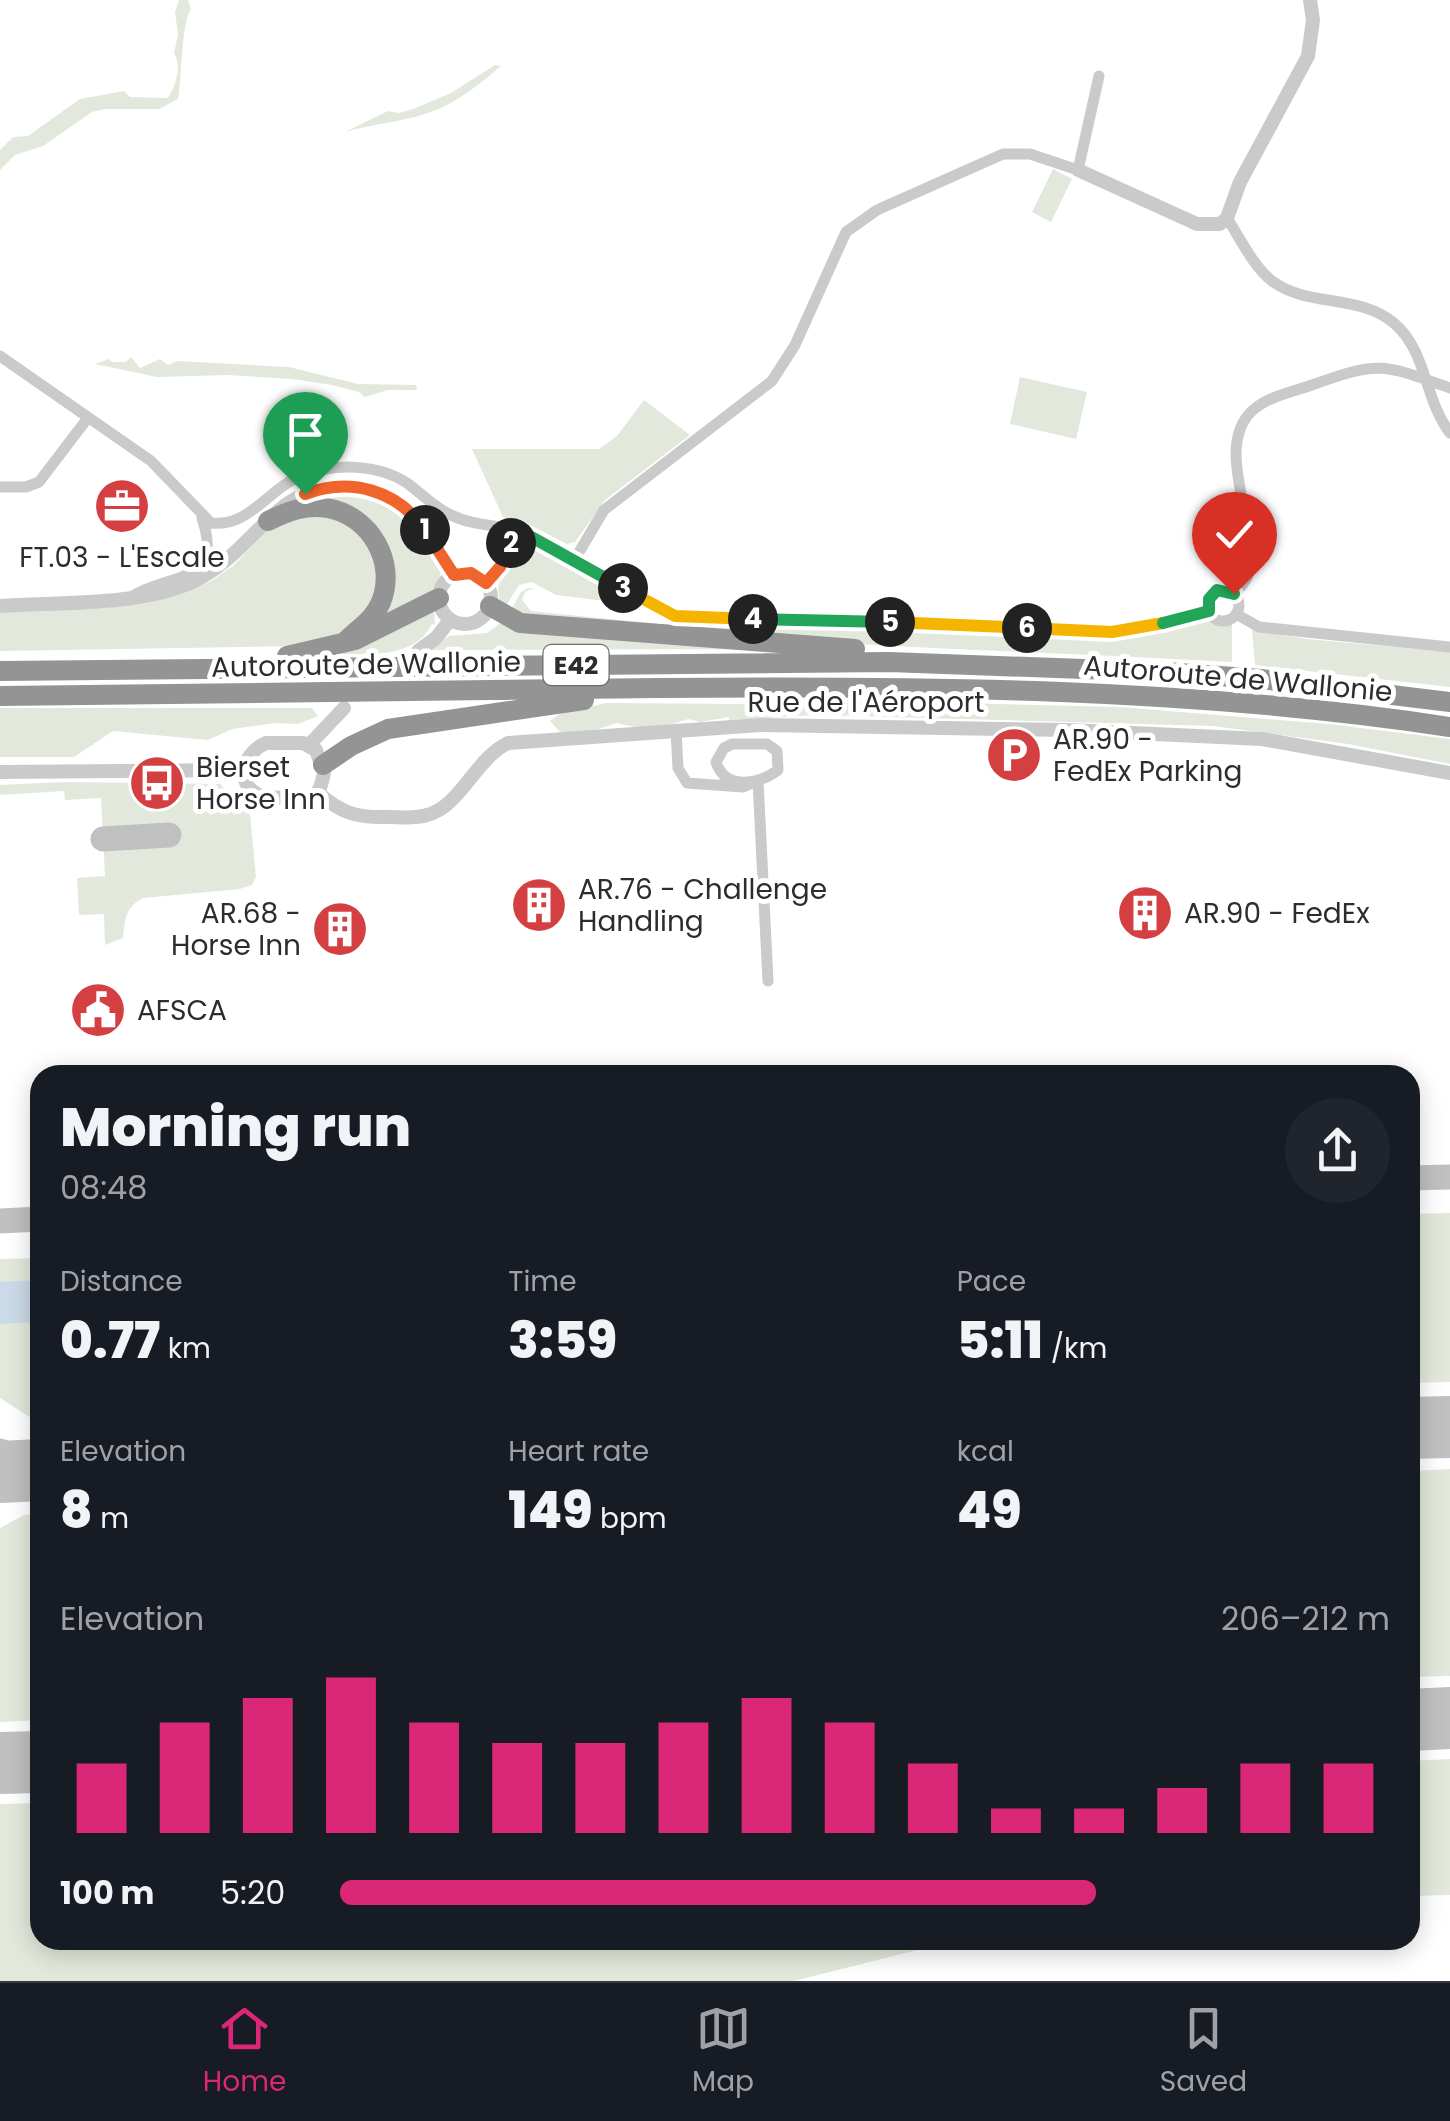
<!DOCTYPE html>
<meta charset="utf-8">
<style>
body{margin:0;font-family:Poppins,sans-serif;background:#20242c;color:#f1f3f6;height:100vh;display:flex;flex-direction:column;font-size:38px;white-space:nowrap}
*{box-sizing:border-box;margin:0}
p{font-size:32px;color:#9ea1a6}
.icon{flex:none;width:55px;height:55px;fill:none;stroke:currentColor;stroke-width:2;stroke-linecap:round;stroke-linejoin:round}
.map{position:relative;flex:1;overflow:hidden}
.drawer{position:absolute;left:30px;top:1065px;width:1390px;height:885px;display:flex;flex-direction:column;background:#171b24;border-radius:30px;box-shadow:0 5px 25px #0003}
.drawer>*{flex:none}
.pin{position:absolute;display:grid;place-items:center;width:85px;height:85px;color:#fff;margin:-102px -42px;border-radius:50% 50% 50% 0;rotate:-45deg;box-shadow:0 0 10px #0007}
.pin .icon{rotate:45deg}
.km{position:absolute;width:50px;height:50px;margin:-25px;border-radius:50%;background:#222;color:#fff;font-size:28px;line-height:50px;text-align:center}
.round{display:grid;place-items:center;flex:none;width:105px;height:105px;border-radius:52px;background:#20242c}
.headline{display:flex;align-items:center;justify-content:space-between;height:170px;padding:0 30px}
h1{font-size:55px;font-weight:800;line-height:75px}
.metrics{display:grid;grid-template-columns:repeat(3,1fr);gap:15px;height:170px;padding:10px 30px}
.metrics div{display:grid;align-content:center}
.metrics b{font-size:50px;font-weight:800}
.metrics small{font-size:28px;font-weight:400}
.metrics p{font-size:28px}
.chart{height:280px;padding:20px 30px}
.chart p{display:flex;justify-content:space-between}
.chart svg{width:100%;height:180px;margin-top:10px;stroke:#db2777;stroke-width:6}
ul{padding:0 30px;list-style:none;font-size:32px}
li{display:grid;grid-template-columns:160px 120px 1fr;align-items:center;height:75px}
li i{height:25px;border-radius:12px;background:#db2777}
.menu{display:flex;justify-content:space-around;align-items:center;height:140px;border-top:2px solid #363941;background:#171b24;font-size:28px;color:#9ea1a6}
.menu a{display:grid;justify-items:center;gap:5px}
.menu .on{color:#db2777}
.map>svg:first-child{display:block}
</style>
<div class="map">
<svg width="1450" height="1981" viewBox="0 0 1450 1981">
<rect width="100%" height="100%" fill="#fff"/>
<path fill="#e2e9dc" d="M179 0H188L191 9C181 24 182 77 178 99L159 109H105L92 112 43 146 15 155 0 170V150L13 137 28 136 80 99 124 91 130 97 168 98C176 85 182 67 174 53L178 35 175 12Z
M495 65 501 66C481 83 459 101 436 110 407 122 375 123 345 132L388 111 399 113 413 109 451 93Z
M1053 169 1072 179 1051 222 1032 212Z
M131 357 140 368 160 359 168 365 177 361 289 367 358 384 416 385 417 390H388L365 397 359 392 332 385 292 379 228 375 157 377 95 364 109 359 112 362H126Z
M1020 377 1087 392 1076 439 1010 424Z
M644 400 690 435 605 500 575 542 567 544 528 524 503 517 472 449H599L617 436Z
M328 492C380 492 424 517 441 569 439 600 399 610 375 622L381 541 300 502Z
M300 513 341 517 373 546 379 594 350 631 295 646 0 651V610L179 593 211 581 233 566 269 528Z
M530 543 540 546 615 590 623 600 624 606 621 609V603L556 595 532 582 519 585 504 609C488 588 508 553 530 543Z
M528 588H534L525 592 522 600 531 611 659 624 853 626 1116 638 1205 621 1232 625V662C991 648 749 647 510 612L521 592Z
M434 605 435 625 432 624C414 659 371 654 337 654Z
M502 622 766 649 430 650 449 636 487 633Z
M1252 630 1307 639 1450 652V687L1255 665Z
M835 700 1120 707 1328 724 1450 739V764L1348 744 1213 726 817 715 729 720V717L700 722 688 719 652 731 617 723 592 731 562 734 550 721 559 714 606 703 737 704Z
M0 708H312L318 716 298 724 276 723 232 729 208 740 113 731 74 757H0Z
M63 782 220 784 250 814 256 877 252 885 240 889 143 898C125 907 125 920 123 938L105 945 104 914 79 915 77 878 105 876 101 798 65 800 64 791 0 795V785Z
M1450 1213V1382L1410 1383V1214Z
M40 1258V1424L0 1398V1259Z
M1450 1469V1676L1410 1677V1471Z
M40 1513V1720L0 1722V1528L24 1515Z
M1450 1759V1895L1410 1896V1761Z
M40 1803V1940H957L794 1981H0V1804Z"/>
<path fill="#cadae8" d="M40 1280V1322L0 1324V1282Z"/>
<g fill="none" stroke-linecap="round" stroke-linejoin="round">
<path stroke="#c0c0c0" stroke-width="25" d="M103 839 169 835
M1410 1178 1450 1177
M0 1221 40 1219
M0 1451 40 1465
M0 1489 40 1471"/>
<path stroke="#c0c0c0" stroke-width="62" d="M1410 1428 1450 1427
M0 1472 40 1470
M1410 1720 1450 1718
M0 1763 40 1762"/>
<path stroke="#cacaca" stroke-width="11" d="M1227 218C1240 238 1253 266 1272 281 1308 308 1359 293 1395 324 1427 352 1424 399 1450 433
M0 356 151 461 211 523C251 527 268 488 303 475 336 463 378 464 407 483 422 494 435 508 451 515 477 528 507 524 533 536L654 606 675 615 1112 632 1185 619 1209 611
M0 487H26L39 482 87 419
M575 559 604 510 772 381 795 345 846 232 877 210 1003 154H1030L1078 170 1099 76
M486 583 505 559 517 529
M1207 605a16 16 0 1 1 32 0a16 16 0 1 1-32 0Z
M1235 594C1239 588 1246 582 1248 575 1262 528 1211 448 1253 410 1268 397 1291 392 1309 386 1379 361 1381 363 1450 388
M131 597C169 572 225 586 202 518
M1236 614 1259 627 1450 647
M676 730 678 768 687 783 743 787 758 781 768 981
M732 744H767L777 751 778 770C759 784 725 791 716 762L724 748Z"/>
<path stroke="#cacaca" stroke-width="14" d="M1078 170 1197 224H1220L1227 218 1240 182 1308 56 1313 20 1310 0
M439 598a26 26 0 1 1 52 0a26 26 0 1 1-52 0Z
M0 606C58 602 136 606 190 583 227 567 248 537 278 511 315 478 374 477 411 512 429 529 441 554 453 575
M418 651 436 638 450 620
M266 743H303L316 750 324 773C322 781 321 791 314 795 306 800 265 798 257 794 233 780 246 751 266 743Z
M310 744 344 708
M0 772 244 770
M317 792C341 813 356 818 388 817 400 817 415 819 427 815 460 807 475 759 508 743L760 725 1069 730 1262 739 1450 773"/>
<path stroke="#949494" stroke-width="20" d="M268 521C286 512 306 504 327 508 370 515 397 562 381 602 373 621 358 628 345 642
M490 606 520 623 855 649
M287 656 355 640 439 598
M0 671 889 662 1165 672 1261 679 1450 702
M0 696C219 694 439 690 658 688 923 686 1187 687 1450 727
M323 765 351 746 388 729 584 700"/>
</g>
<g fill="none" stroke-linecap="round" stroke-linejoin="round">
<g stroke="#fff" stroke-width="20">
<path id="split-1" d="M305 494C351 477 397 490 425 530"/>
</g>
<g stroke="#fff" stroke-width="20">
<path id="split-2" d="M425 530 454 575 471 573 486 583 500 567 511 543"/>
</g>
<g stroke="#fff" stroke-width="20">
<path id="split-3" d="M511 543 517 529 623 588"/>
</g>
<g stroke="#fff" stroke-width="20">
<path id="split-4" d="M623 588 675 616 753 619"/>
</g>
<g stroke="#fff" stroke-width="20">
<path id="split-5" d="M753 619 890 622"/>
</g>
<g stroke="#fff" stroke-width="20">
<path id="split-6" d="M890 622 1027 628"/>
</g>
<g stroke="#fff" stroke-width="20">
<path id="split-7" d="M1027 628 1112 632 1163 623"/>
</g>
<g stroke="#fff" stroke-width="20">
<path id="split-8" d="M1163 623 1209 611V599L1217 590 1234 594"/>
</g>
<use href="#split-1" stroke="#f0652b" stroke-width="12"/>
<use href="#split-2" stroke="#f0652b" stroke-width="12"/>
<use href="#split-3" stroke="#22a559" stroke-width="12"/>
<use href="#split-4" stroke="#f5b400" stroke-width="12"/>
<use href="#split-5" stroke="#22a559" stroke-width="12"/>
<use href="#split-6" stroke="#f5b400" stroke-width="12"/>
<use href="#split-7" stroke="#f5b400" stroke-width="12"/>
<use href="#split-8" stroke="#22a559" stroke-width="12"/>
</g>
<defs>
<g id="office-disc" transform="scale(2.875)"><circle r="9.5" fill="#d44041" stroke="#fff"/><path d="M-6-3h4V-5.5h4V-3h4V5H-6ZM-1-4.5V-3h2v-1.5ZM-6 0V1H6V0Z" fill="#fff"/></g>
<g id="parking-disc" transform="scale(2.875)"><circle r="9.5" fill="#d44041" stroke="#fff"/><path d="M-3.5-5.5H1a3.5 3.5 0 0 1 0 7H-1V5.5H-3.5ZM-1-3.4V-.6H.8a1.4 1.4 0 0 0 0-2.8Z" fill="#fff"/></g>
<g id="bus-disc" transform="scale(2.875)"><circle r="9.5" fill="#d44041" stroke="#fff"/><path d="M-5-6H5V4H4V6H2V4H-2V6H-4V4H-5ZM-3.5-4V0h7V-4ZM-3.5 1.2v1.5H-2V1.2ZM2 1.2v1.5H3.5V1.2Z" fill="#fff"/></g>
<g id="building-disc" transform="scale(2.875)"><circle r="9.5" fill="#d44041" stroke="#fff"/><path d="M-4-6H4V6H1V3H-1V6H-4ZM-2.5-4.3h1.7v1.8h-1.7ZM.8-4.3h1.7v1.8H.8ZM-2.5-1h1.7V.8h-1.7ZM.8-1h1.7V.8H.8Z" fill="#fff"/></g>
<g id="civic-disc" transform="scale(2.875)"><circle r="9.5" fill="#d44041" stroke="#fff"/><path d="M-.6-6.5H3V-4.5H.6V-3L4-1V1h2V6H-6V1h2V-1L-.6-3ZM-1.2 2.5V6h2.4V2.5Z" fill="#fff"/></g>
</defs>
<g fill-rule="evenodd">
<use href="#office-disc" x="122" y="506"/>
<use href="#parking-disc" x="1014" y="755"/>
<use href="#bus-disc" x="157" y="783"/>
<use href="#building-disc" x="539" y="905"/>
<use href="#building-disc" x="1145" y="913"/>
<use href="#building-disc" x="340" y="929"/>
<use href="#civic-disc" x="98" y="1010"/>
</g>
<g text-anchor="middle" stroke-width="10" stroke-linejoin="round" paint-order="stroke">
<rect fill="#fff" stroke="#6c6c6c" stroke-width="2.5" x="543.5" y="645" width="65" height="40" rx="8"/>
<g font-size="25" font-weight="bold" fill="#2d2d2d">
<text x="576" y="674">E42</text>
</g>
<g font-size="28" fill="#2d2d2d" stroke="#fff" text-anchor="start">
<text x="122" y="567" text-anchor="middle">FT.03 - L'Escale</text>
<text x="1053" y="749">AR.90 -<tspan x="1053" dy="32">FedEx Parking</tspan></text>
<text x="196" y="777">Bierset<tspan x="196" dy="32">Horse Inn</tspan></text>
<text x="578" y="899">AR.76 - Challenge<tspan x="578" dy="32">Handling</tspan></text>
<text x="301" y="923" text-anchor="end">AR.68 -<tspan x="301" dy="32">Horse Inn</tspan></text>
<text x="1184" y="923">AR.90 - FedEx</text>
<text x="137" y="1020">AFSCA</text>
</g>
<g font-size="28" fill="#2d2d2d" stroke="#fff">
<text transform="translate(366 664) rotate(-1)" y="10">Autoroute de Wallonie</text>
<text transform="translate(1238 678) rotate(5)" y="10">Autoroute de Wallonie</text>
<text x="866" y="712">Rue de l'Aéroport</text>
</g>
</g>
</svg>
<div class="pin" style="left:305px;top:494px;background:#1e9e55"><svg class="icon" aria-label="arrive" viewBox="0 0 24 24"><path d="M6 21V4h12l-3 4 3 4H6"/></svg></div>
<div class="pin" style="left:1234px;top:594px;background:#d93025"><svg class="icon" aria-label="check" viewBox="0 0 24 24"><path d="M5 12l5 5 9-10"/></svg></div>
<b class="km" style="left:425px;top:530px">1</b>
<b class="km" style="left:511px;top:543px">2</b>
<b class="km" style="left:623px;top:588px">3</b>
<b class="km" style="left:753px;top:619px">4</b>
<b class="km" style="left:890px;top:622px">5</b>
<b class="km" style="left:1027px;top:628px">6</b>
<section class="drawer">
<div class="headline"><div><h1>Morning run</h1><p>08:48</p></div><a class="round"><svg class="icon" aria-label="share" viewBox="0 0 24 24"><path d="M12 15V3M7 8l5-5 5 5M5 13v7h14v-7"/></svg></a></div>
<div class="metrics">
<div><p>Distance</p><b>0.77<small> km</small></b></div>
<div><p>Time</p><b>3:59</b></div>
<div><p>Pace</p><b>5:11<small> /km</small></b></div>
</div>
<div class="metrics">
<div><p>Elevation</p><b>8<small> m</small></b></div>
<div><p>Heart rate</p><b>149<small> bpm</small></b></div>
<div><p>kcal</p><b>49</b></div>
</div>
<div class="chart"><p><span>Elevation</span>206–212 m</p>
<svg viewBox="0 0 160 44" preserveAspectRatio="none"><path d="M5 44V27M15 44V17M25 44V11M35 44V6M45 44V17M55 44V22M65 44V22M75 44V17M85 44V11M95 44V17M105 44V27M115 44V38M125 44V38M135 44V33M145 44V27M155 44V27"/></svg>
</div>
<ul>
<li><b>100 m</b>5:20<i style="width:72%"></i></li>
</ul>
</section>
</div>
<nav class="menu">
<a class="on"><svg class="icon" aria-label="home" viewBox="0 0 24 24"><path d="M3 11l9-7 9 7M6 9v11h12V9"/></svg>Home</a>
<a><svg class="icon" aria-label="map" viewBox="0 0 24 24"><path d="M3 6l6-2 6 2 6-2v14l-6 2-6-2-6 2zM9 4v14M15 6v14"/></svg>Map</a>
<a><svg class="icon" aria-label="saved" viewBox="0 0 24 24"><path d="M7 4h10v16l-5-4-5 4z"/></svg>Saved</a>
</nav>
